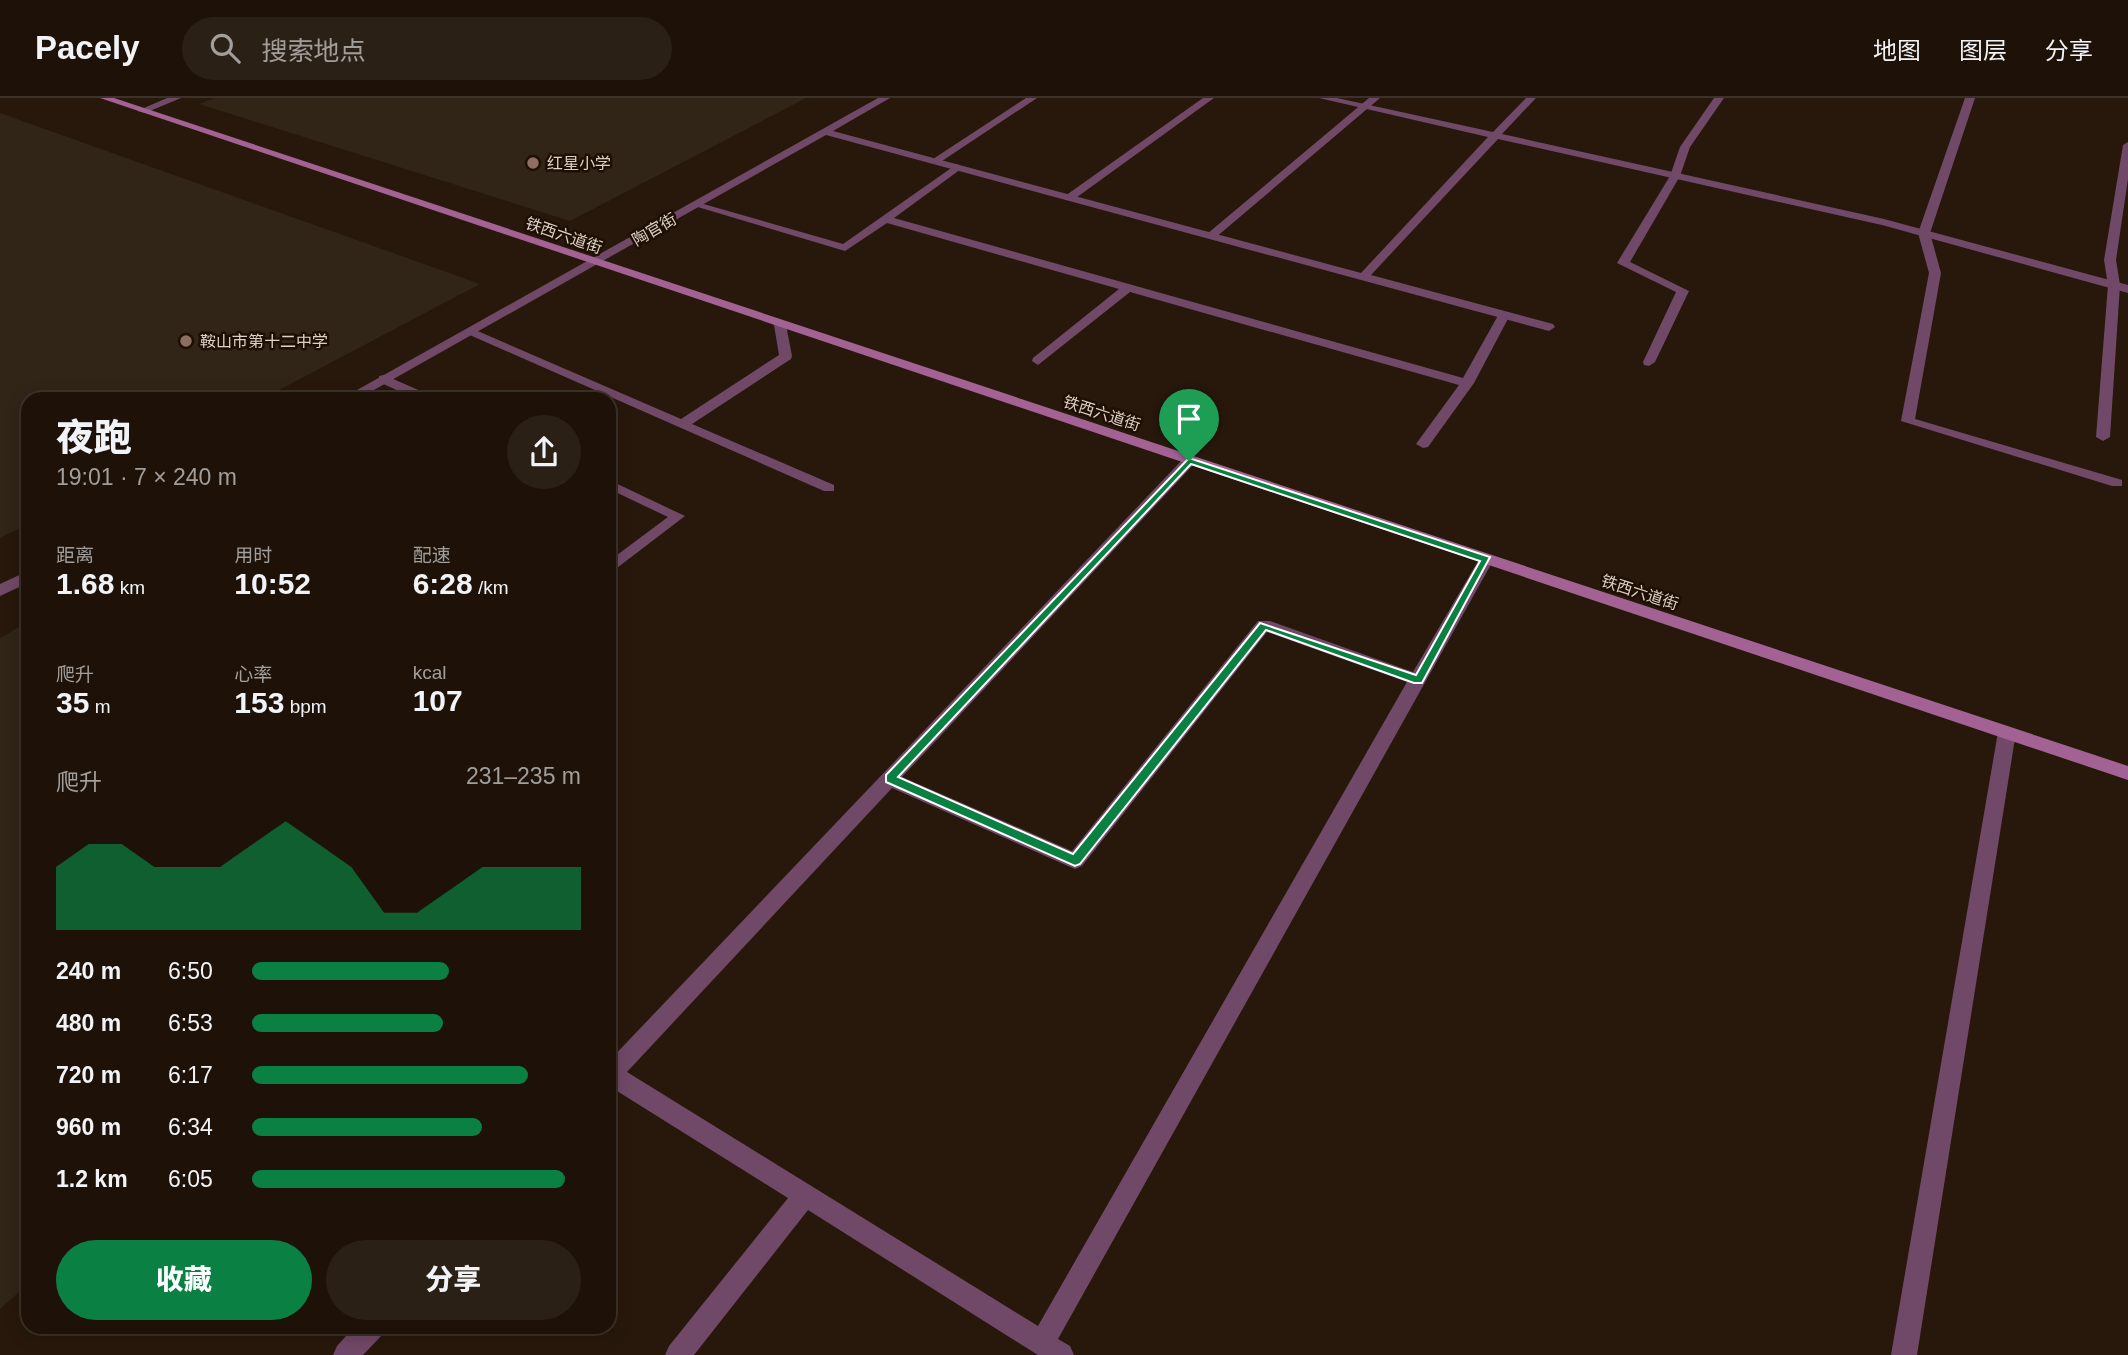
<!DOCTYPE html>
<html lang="zh">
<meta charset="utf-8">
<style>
body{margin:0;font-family:Helvetica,"Noto Sans SC",sans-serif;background:#2b2016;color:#f1f3f6;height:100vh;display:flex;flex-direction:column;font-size:26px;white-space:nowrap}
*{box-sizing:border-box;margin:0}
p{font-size:23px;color:#a19e9c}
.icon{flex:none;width:38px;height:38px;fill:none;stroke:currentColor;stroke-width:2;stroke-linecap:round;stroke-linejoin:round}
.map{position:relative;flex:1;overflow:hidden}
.details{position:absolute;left:21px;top:294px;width:595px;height:942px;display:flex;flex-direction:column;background:#1e1208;border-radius:21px;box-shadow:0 4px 18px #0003,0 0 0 2px #3c3229}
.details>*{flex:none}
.pin{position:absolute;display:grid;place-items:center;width:60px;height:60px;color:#fff;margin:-72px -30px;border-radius:50% 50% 50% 0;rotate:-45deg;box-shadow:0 0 7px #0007}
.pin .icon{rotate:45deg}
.round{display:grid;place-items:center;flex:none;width:74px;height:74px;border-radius:37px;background:#2b2016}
.head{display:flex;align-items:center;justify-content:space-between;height:119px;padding:0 35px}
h1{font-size:38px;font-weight:800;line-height:52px}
.figures{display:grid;grid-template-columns:repeat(3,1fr);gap:10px;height:119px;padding:7px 35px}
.figures div{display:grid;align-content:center}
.figures b{font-size:30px;font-weight:800}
.figures small{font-size:19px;font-weight:400}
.figures p{font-size:19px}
.chart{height:196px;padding:14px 35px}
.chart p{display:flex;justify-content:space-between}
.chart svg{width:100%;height:126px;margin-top:7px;fill:#0b8043;opacity:.7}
.primary-button{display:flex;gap:14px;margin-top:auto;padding:14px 35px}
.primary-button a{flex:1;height:80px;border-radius:42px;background:#0b8043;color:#fff;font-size:28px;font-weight:800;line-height:80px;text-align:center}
.primary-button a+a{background:#2b2016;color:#f1f3f6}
ul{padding:0 35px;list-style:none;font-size:23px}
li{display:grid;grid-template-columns:112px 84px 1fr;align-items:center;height:52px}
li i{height:18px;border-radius:9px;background:#0b8043}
header{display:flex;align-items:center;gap:42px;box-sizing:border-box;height:98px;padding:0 35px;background:#1e1208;border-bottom:2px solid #3c3229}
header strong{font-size:33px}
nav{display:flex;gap:38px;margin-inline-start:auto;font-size:24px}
.search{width:490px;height:63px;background:#2b2016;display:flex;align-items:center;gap:18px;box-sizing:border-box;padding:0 24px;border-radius:38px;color:#a19e9c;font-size:26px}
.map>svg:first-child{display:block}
</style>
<header>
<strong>Pacely</strong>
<div class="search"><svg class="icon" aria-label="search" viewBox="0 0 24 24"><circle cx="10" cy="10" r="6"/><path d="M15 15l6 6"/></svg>搜索地点</div>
<nav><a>地图</a><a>图层</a><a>分享</a></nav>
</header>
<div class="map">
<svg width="2128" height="1257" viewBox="0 0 2128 1257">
<rect width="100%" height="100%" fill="#28180b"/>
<path fill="#302517" d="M215 0H806L570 123 199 6Z
M0 15 480 186 262 301H28V426L0 440Z
M28 524V1186L0 1211V540Z"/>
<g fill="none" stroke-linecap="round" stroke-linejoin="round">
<path fill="#714968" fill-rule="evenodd" d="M167 0H181L145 15 137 13Z
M1026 0H1037L939 65 930 63Z
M1203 0H1214L1073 102H1065V98Z
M1369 0H1380L1215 140H1207V136Z
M1714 0H1724L1690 49 1680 78 1630 164 1689 193 1655 264 1649 268 1644 267 1643 264 1676 194 1617 165 1670 78 1680 49Z
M1965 0H1975L1930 135 1941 175 1915 321 2122 382V388H2112L1901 323 1929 175 1918 135Z
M2128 44V81L2116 162 2120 187 2110 339 2103 343 2096 339 2108 187 2104 162 2123 47Z
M957 66 962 69 961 71 894 120 1463 280 1500 214 1510 217 1474 285 1428 349 1423 350 1416 346 1459 287 1130 194 1038 267 1032 263 1033 260 1119 191 887 125 845 153 691 107 700 105 843 146Z
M780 223 786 227 792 258 791 261 692 326 834 387V393H824L463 234 473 231 681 321 779 257 774 227Z
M384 277 432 298 434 301H416L379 284V278Z
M1189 359 1196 363 1194 366 902 679 1072 753 1258 523H1270L1413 574 1481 458H1491L1494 461 1058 1241 1070 1248 1074 1257H1038L808 1112 694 1257H665L669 1248 788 1100 609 988V963L1184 360ZM1267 534 1407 584 1038 1228 627 974 892 690 1068 768 1075 771 1082 768Z
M609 382 685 418 609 476V463L668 419 609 391Z
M2007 628 2016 634 1917 1257H1891L1998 634Z
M355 1228H385L382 1237 363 1257H333L337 1248Z"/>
<path fill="#714968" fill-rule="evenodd" d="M878 0H890L833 33 1361 175 1488 39 1319 0H1337L1493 34 1526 0H1536L1502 36 1884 121 2128 187V195L1882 127 1498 41 1371 177 1553 226 1555 229 1549 233 826 37 358 301H341Z
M28 473V485L0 498V486Z"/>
<path fill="#a26294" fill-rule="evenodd" d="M100 0H114L2128 668V682Z"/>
</g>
<path fill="#0b8043" stroke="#fff" stroke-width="2" fill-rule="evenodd" d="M1189 360 1490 459 1422 585H1414L1266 532 1080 766 1075 768 886 684V677ZM1191 366 1480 463 1416 577 1260 525 1073 756 898 679Z"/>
<g fill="#8d6e63" stroke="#1f0f03" stroke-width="2.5">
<circle cx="533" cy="65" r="7"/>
<circle cx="186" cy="243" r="7"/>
</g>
<g text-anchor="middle" stroke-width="5" stroke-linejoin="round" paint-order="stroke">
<g font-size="16" fill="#dcd1c8" stroke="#1f0f03" text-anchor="start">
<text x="547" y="71">红星小学</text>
<text x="200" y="249">鞍山市第十二中学</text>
</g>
<g font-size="16" fill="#dcd1c8" stroke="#1f0f03">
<text transform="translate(654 131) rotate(-30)" y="6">陶官街</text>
<text transform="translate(564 137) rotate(19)" y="6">铁西六道街</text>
<text transform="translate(1102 315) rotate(18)" y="6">铁西六道街</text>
<text transform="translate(1640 494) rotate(18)" y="6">铁西六道街</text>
</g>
</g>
</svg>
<div class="pin" style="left:1189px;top:363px;background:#1e9e55"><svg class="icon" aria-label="arrive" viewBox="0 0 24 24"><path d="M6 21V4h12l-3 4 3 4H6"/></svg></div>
<section class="details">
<div class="head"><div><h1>夜跑</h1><p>19:01 · 7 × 240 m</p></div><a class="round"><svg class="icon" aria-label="share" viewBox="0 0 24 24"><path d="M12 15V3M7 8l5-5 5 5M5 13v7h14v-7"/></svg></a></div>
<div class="figures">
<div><p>距离</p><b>1.68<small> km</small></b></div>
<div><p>用时</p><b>10:52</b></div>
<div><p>配速</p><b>6:28<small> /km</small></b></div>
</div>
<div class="figures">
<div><p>爬升</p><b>35<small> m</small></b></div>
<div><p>心率</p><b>153<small> bpm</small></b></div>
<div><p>kcal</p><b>107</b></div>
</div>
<div class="chart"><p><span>爬升</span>231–235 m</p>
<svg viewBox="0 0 160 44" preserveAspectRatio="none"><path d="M0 44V22L10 14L20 14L30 22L40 22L50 22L60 14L70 6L80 14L90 22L100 38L110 38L120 30L130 22L140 22L150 22L160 22V44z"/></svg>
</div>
<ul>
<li><b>240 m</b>6:50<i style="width:60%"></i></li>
<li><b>480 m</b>6:53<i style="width:58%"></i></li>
<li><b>720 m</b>6:17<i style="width:84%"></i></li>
<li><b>960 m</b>6:34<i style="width:70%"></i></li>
<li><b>1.2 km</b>6:05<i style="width:95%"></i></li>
</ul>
<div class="primary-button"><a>收藏</a><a>分享</a></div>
</section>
</div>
